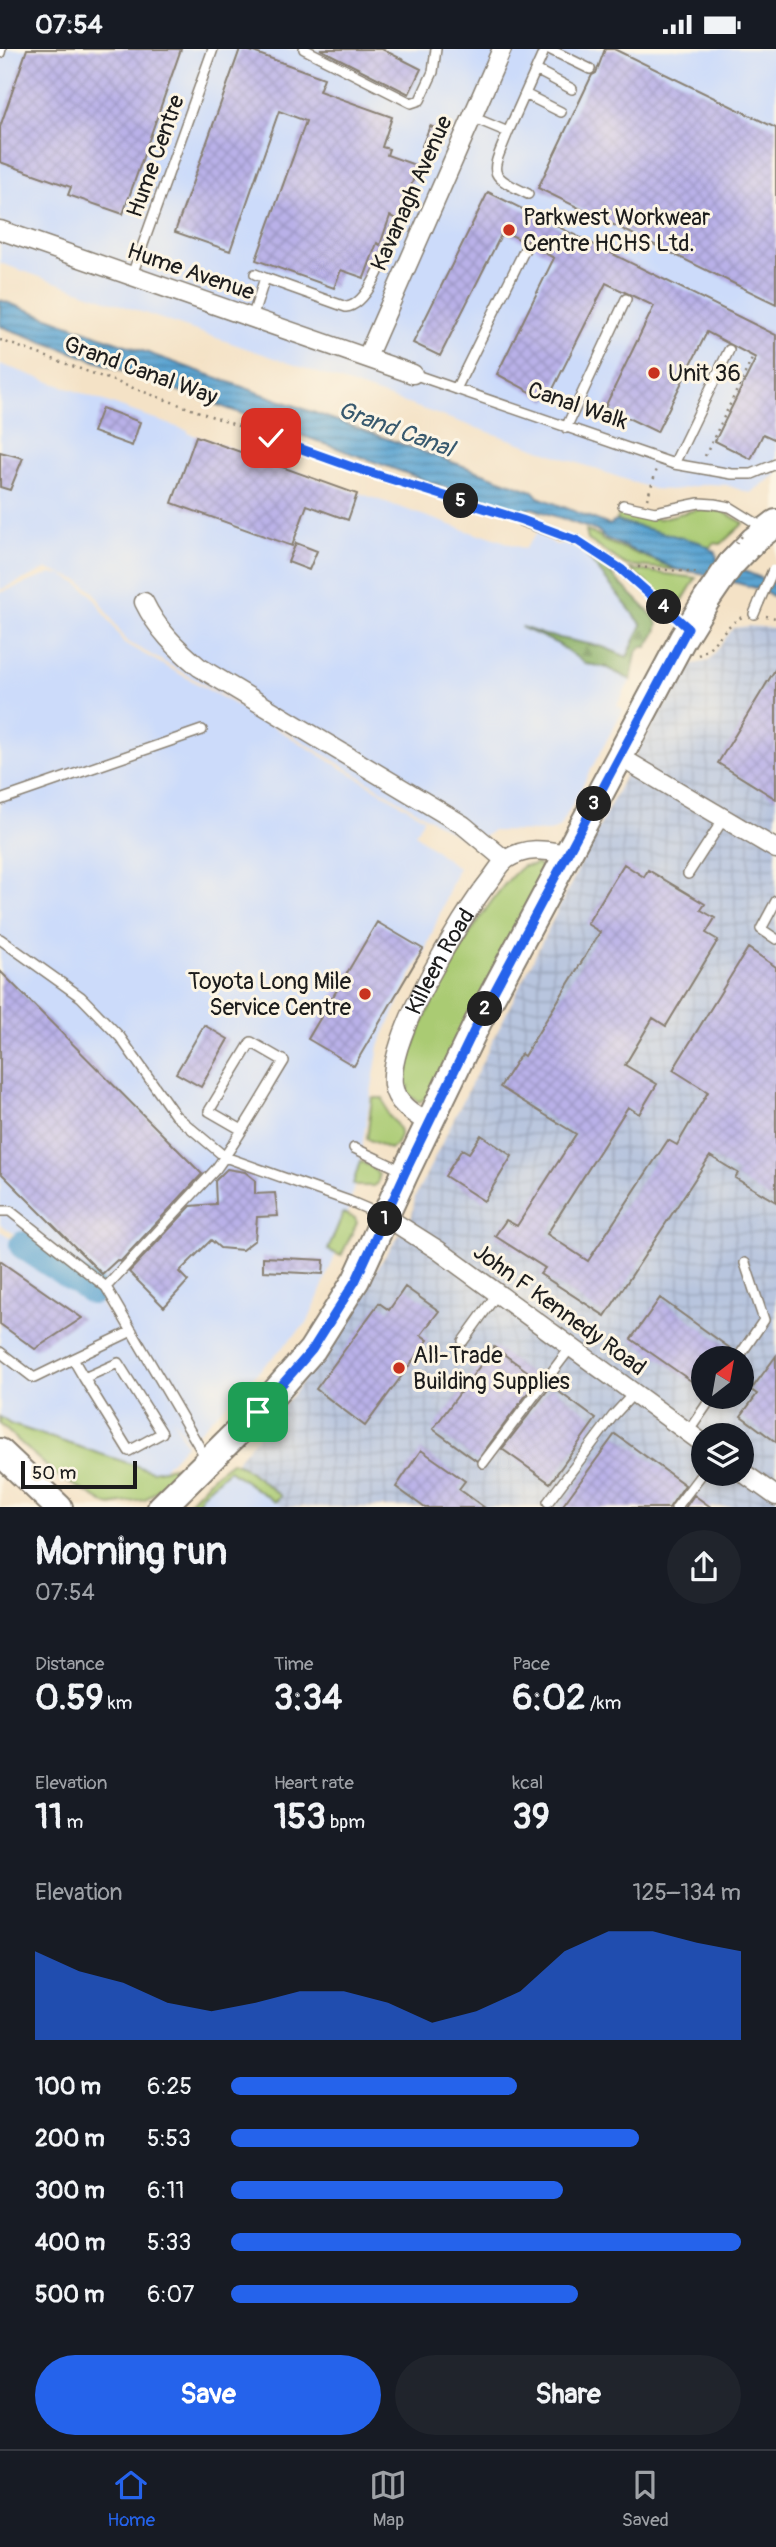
<!DOCTYPE html>
<meta charset="utf-8">
<style>
body{margin:0;font-family:Pangolin,sans-serif;background:#20242c;color:#f1f3f6;height:100vh;display:flex;flex-direction:column;font-size:26px;white-space:nowrap}
*{box-sizing:border-box;margin:0}
p{font-size:23px;color:#9ea1a6}
.icon{flex:none;width:38px;height:38px;fill:none;stroke:currentColor;stroke-width:2;stroke-linecap:round;stroke-linejoin:round}
.map{position:relative;height:1458px;overflow:hidden}
.details{display:flex;flex-direction:column;background:#171b24;flex:1}
.details>*{flex:none}
.needle{width:46px;rotate:31deg}
.fabs{position:absolute;left:691px;top:1297px;display:grid;gap:14px}
.fabs a{display:grid;place-items:center;width:63px;height:63px;border-radius:50%;background:#171b24;box-shadow:0 4px 10px #0003;font-size:35px}
.scale{position:absolute;left:21px;bottom:18px;width:116px;box-sizing:border-box;padding-left:7px;border:4px solid #1c1c1c;border-top:0;font-size:19px;line-height:24px;white-space:nowrap;color:#1c1c1c;-webkit-text-stroke:5px #fcf5e5;paint-order:stroke}
.pin{position:absolute;display:grid;place-items:center;width:60px;height:60px;color:#fff;margin:-30px;border-radius:14px;box-shadow:0 4px 10px #0006}
.km{position:absolute;width:35px;height:35px;margin:-18px;border-radius:50%;background:#222;color:#fff;font-size:19px;line-height:35px;text-align:center}
.round{display:grid;place-items:center;flex:none;width:74px;height:74px;border-radius:37px;background:#20242c}
.headline{display:flex;align-items:center;justify-content:space-between;height:119px;padding:0 35px}
h1{font-size:38px;font-weight:700;line-height:52px}
.metrics{display:grid;grid-template-columns:repeat(3,1fr);gap:10px;height:119px;padding:7px 35px}
.metrics div{display:grid;align-content:center}
.metrics b{font-size:35px;font-weight:700}
.metrics small{font-size:19px;font-weight:400}
.metrics p{font-size:19px}
.chart{height:196px;padding:14px 35px}
.chart p{display:flex;justify-content:space-between}
.chart svg{width:100%;height:126px;margin-top:7px;fill:#2563eb;opacity:.7}
.button{display:flex;gap:14px;margin-top:auto;padding:14px 35px}
.button a{flex:1;height:80px;border-radius:42px;background:#2563eb;color:#fff;font-size:28px;font-weight:700;line-height:80px;text-align:center}
.button a+a{background:#20242c;color:#f1f3f6}
ul{padding:0 35px;list-style:none;font-size:23px}
li{display:grid;grid-template-columns:112px 84px 1fr;align-items:center;height:52px}
li i{height:18px;border-radius:9px;background:#2563eb}
.status{display:flex;justify-content:space-between;align-items:center;height:49px;padding:0 35px;background:#171b24;direction:ltr}
.status svg{height:19px;fill:currentColor}
.menu{display:flex;justify-content:space-around;align-items:center;height:98px;border-top:2px solid #363941;background:#171b24;font-size:19px;color:#9ea1a6}
.menu a{display:grid;justify-items:center;gap:4px}
.menu .current{color:#2563eb}
.map>svg:first-child{display:block}
</style>
<div class="status"><b>07:54</b><svg viewBox="0 0 49 12"><path d="M0 12V9h3v3zM5 12V6h3v6zM10 12V3h3v9zM15 12V0h3v12zM26 1h20v11H26zM47 4h2v5h-2z"/></svg></div>
<div class="map">
<svg width="776" height="1459" viewBox="0 0 776 1459">
<defs>
<pattern id="industrial-grid" width="8" height="8" patternUnits="userSpaceOnUse" patternTransform="scale(1.75)"><rect width="8" height="8" fill="#b8c5de"/><path d="M0 4h8M4 0v8" fill="none" stroke="#9ea9be"/></pattern>
<pattern id="forest-firs" width="22" height="20" patternUnits="userSpaceOnUse" patternTransform="scale(1.75)"><rect width="22" height="20" fill="#87af65"/><path d="M5 1l3.5 6h-7zM16 11l3.5 6h-7z" fill="#6e8e52"/></pattern>
<pattern id="water-rules" width="6" height="5" patternUnits="userSpaceOnUse" patternTransform="scale(1.75)"><rect width="6" height="5" fill="#5ba4d2"/><path d="M0 2.5h6" fill="none" stroke="#4a85aa"/></pattern>
<pattern id="building-cross-hatch" width="8" height="8" patternUnits="userSpaceOnUse" patternTransform="scale(1.75)"><rect width="8" height="8" fill="#b9b1e8"/><path d="M0 0l8 8M0 8l8-8" fill="none" stroke="#9e98c6"/></pattern>
</defs>
<rect width="100%" height="100%" fill="#fcf5e5"/>
<filter id="ink" filterUnits="userSpaceOnUse"><feTurbulence type="fractalNoise" baseFrequency=".0143" numOctaves="2"/><feDisplacementMap in="SourceGraphic" scale="14" xChannelSelector="R" yChannelSelector="G"/><feConvolveMatrix kernelMatrix="1 2 1 2 8 2 1 2 1" color-interpolation-filters="sRGB"/></filter>
<filter id="wash" filterUnits="userSpaceOnUse"><feTurbulence type="fractalNoise" baseFrequency=".00686" numOctaves="4" result="noise"/><feDisplacementMap in="SourceGraphic" scale="28" xChannelSelector="R" yChannelSelector="G"/><feGaussianBlur stdDeviation="1.57" result="paint"/><feColorMatrix in="noise" values="0 0 0 0 0 0 0 0 0 0 0 0 0 0 0 0 0 1.4 0 .05"/><feComposite in="paint" operator="in"/></filter>
<g filter="url(#wash)">
<rect width="100%" height="100%" fill="#f4e2c6"/>
<path fill="#ccdbfa" d="M0 0H776V426L750 444 726 436 707 435 674 441 653 440 0 214Z
M0 315 188 382V384L482 487 483 485 525 500 540 480 546 490 556 496 569 494 587 507 642 576 626 609 603 598 530 582 558 595 586 615 605 618 631 631 617 656 623 661 560 778 550 783 492 782 471 795 254 663 126 592 94 543 78 531 47 520 0 541Z
M50 525 62 526 79 535 92 546 124 594 252 665 424 769 415 785 458 819 426 899 408 933 379 997 359 1116 341 1192 308 1273 188 1393 171 1367 186 1395 163 1420 152 1426 10 1375 0 1368V1182L97 1249 135 1307 95 1241 0 1175V544Z
M229 1421 283 1458 198 1459 201 1446Z"/>
<path fill="url(#industrial-grid)" fill-rule="evenodd" d="M748 577 776 579V1458H283L229 1421 293 1345 412 1167 415 1148 639 698 690 616 709 612 733 579ZM704 1309H742V1348H704ZM704 1386H742V1424H704Z"/>
<path fill="#aacb73" stroke="#637448" stroke-width="2" d="M699 460 722 462 744 474 721 495 713 494 710 499 616 472 620 463 659 470Z
M586 482 600 487 602 491 678 521 626 516 588 491Z
M630 520 696 529 681 554H670Z
M536 813 544 822V829L430 1046 419 1053 407 1045 409 1037 406 1036C403 989 486 845 523 817L534 816Z
M372 1049H383L388 1066 395 1073 400 1082V1087L396 1096 390 1100 367 1090Z
M360 1112 372 1118 379 1126 378 1134 374 1137H356L353 1135Z
M343 1164 355 1169 357 1174 341 1207 328 1201Z
M0 1368 10 1375 152 1422 174 1418 171 1430 145 1451 108 1456 55 1425 0 1375Z
M231 1413 242 1417 281 1447 275 1453 229 1421 201 1446 198 1458H184L215 1425Z"/>
<path fill="url(#forest-firs)" stroke="#526640" stroke-width="2" d="M587 507 603 517 652 566 658 575 656 583 647 598H641L636 604 631 631 605 618 586 615 558 595 521 578 545 586 603 598 627 608 642 576Z"/>
<path fill="url(#water-rules)" stroke="#3c6077" stroke-width="2" d="M0 251 533 442 538 448 609 476 616 472 699 493 716 503 717 511 776 535V550L768 544 752 538 701 524 678 521 603 488 600 483 532 459 524 461 523 467 510 462 509 459 444 438 0 277Z"/>
<g fill="none" stroke-linecap="round" stroke-linejoin="round">
<path stroke="#5ba4d2" stroke-width="28" d="M23 1196 93 1242"/>
</g>
<g id="blocks">
<path fill="url(#building-cross-hatch)" d="M27 0H181L123 165 68 146 71 138 0 113V78Z
M240 0H245L324 29 319 42 392 68 382 98 389 100 387 106 418 117 399 171 390 167 380 196 377 194 364 229 341 221 334 239 256 211 306 72 279 62 230 202 175 183Z
M320 0H382L421 20 409 45Z
M605 0H614L776 79V255L538 139 592 26 596 24Z
M430 77 441 82 433 101 422 97Z
M488 143 776 286V391L763 385 751 410 715 392 756 309 707 283 657 383 605 358 654 257 606 234 547 352 497 325 554 209 539 201 530 192H523L503 182 440 307 413 294Z
M102 359 140 373 132 397 93 383Z
M196 387 357 445 348 471 307 456 292 497 172 454Z
M0 403 23 409 10 441 0 438Z
M296 494 317 502 309 521 288 513Z
M776 619V750L718 714Z
M624 815 644 828 648 821 705 855 701 861 715 869 706 884 718 891 666 977 653 969 625 1016 657 1035 639 1065 628 1058 547 1185 588 1212 668 1091 677 1096 708 1043 673 1021 748 899 776 918V1153L735 1129 738 1124 710 1107 605 1267 540 1225 545 1219 495 1187 506 1171 517 1177 576 1085 500 1038 521 1005 524 1007 600 883 587 875Z
M377 873 423 900 354 1017 308 990Z
M0 922 202 1125 120 1213 117 1211 102 1225 0 1123Z
M204 976 228 990 201 1038 176 1024Z
M481 1086 512 1107 484 1152 445 1127 462 1100 469 1104Z
M227 1120 245 1123 255 1131V1145L275 1144 278 1167 257 1168 255 1191 242 1201 220 1199 211 1191 179 1223 188 1232 164 1258 129 1223 191 1157 216 1155 215 1132Z
M263 1208 324 1211 323 1225 263 1222Z
M0 1212 82 1269 35 1300 0 1275Z
M405 1238 439 1262 421 1286 428 1291 365 1377 316 1340 379 1254 389 1261Z
M660 1249 731 1300 724 1309H704V1321L694 1334 631 1290Z
M494 1298 538 1330 477 1412 433 1380Z
M776 1307V1393L741 1367 757 1345 751 1341Z
M551 1337 596 1370 550 1434 502 1400Z
M615 1385 685 1436 669 1459H561Z
M421 1401 465 1432 459 1440 485 1459H425L396 1438Z
M694 1446 712 1459H685Z"/>
</g>
</g>
<g filter="url(#ink)">
<use href="#blocks" fill-opacity="0" stroke="#887f71" stroke-width="2"/>
<g fill="none" stroke-linecap="round" stroke-linejoin="round">
<g stroke="#887f71" stroke-width="12">
<path id="lane" d="M304 0 411 54 420 51 433 23 436 0
M549 0 590 20
M0 4 1 0
M536 21 572 40
M525 45 561 63
M472 68 508 83 545 0
M508 83C491 125 486 125 528 145
M255 225 265 229
M132 226 213 0
M252 269 265 229 346 258C370 256 388 199 396 179
M413 325 674 415 732 425H752L776 415
M456 340 526 198
M566 379 626 250
M674 415 729 301
M623 456 655 463 699 454 714 455 730 458 764 479
M521 472 578 492 621 520 686 577
M754 565 759 553
M0 751 202 681
M688 825 724 769
M776 852 761 880 776 890
M0 890 81 948 120 988 175 1066 225 1108 349 1152 384 1167
M354 1099 403 1122
M0 1162H10L106 1238
M463 1292 497 1245
M0 1303 34 1329 73 1310
M738 1309 764 1271 745 1214
M84 1329 129 1402 162 1384 118 1314 84 1329 73 1310 132 1282
M688 1383 712 1348
M207 1411 106 1238 216 1120C241 1086 262 1048 284 1012L251 993 209 1062 242 1081
M483 1414 571 1298
M548 1453 613 1367 634 1344
M676 1459 704 1422"/>
</g>
<g stroke="#887f71" stroke-width="21">
<g id="street">
<path d="M0 181 413 325"/>
<path d="M367 308 502 0"/>
<path d="M144 553C157 580 176 599 199 618L463 776 505 811"/>
<path d="M620 708 776 800"/>
<path id="s1" d="M428 1074C414 1065 396 1055 393 1036 388 988 460 869 490 831 495 825 500 815 507 810 527 797 545 801 568 805"/>
<path d="M386 1168 438 1201 704 1395"/>
<path d="M742 1423 776 1447"/>
</g>
</g>
<g stroke="#887f71" stroke-width="30">
<path id="secondary" d="M731 515 754 491 776 474
M0 1403 59 1459
M161 1459 258 1363 312 1301 356 1231 405 1124 478 973 683 589 707 550"/>
</g>
<path stroke="#887f71" stroke-width="2.5" stroke-dasharray="2 5" stroke-linecap="butt" d="M0 291 352 418 509 468
M705 407 752 310
M647 450 657 420
M638 518 700 524
M766 567 776 569
M698 606C716 598 723 577 742 568"/>
<use href="#lane" stroke="#fff" stroke-width="9"/>
<use href="#street" stroke="#fff" stroke-width="18"/>
<use href="#secondary" stroke="#fff" stroke-width="26"/>
<g stroke="#887f71" stroke-width="12" stroke-linecap="butt">
<path id="lane-bridge" d="M759 553 773 521"/>
</g>
<g stroke="#887f71" stroke-width="30" stroke-linecap="butt">
<path id="secondary-bridge" d="M707 550 731 515"/>
</g>
<path stroke="#887f71" stroke-width="2.5" stroke-dasharray="2 5" stroke-linecap="butt" d="M736 494 744 485
M751 513 766 498"/>
<use href="#lane-bridge" stroke="#fff" stroke-width="9"/>
<use href="#secondary-bridge" stroke="#fff" stroke-width="26"/>
</g>
</g>
<g fill="none" stroke-linecap="round" stroke-linejoin="round" filter="url(#ink)">
<g stroke="#fff" stroke-width="14">
<path id="route" d="M258 1363 312 1301 356 1231 405 1124 478 973 688 579 621 520 578 492 522 471 352 418 271 389"/>
</g>
<use href="#route" stroke="#2563eb" stroke-width="9"/>
</g>
<g fill="#c8321e" stroke="#fcf5e5" stroke-width="2.5">
<circle cx="509" cy="181" r="7"/>
<circle cx="654" cy="324" r="7"/>
<circle cx="365" cy="945" r="7"/>
<circle cx="399" cy="1319" r="7"/>
</g>
<g text-anchor="middle" stroke-width="6" stroke-linejoin="round" paint-order="stroke">
<g font-size="23" fill="#1c1c1c" stroke="#fcf5e5">
<text transform="translate(155 107) rotate(-70)" y="8">Hume Centre</text>
<text transform="translate(411 144) rotate(-66)" y="8">Kavanagh Avenue</text>
<text transform="translate(191 222) rotate(19)" y="8">Hume Avenue</text>
<text transform="translate(141 321) rotate(20)" y="8">Grand Canal Way</text>
<text transform="translate(578 356) rotate(19)" y="8">Canal Walk</text>
<text dy="8" stroke="none"><textPath href="#s1" startOffset="187">Killeen Road</textPath></text>
<text transform="translate(560 1260) rotate(36)" y="8">John F Kennedy Road</text>
</g>
<g font-size="23" fill="#1c1c1c" stroke="#fcf5e5" text-anchor="start">
<text x="523" y="176">Parkwest Workwear<tspan x="523" dy="26">Centre HCHS Ltd.</tspan></text>
<text x="668" y="332">Unit 36</text>
<text x="351" y="940" text-anchor="end">Toyota Long Mile<tspan x="351" dy="26">Service Centre</tspan></text>
<text x="413" y="1314">All-Trade<tspan x="413" dy="26">Building Supplies</tspan></text>
</g>
<g font-size="24" font-style="italic" fill="#38596e" stroke="#fcf5e5">
<text transform="translate(396 380) rotate(20)" y="8">Grand Canal</text>
</g>
</g>
</svg>
<div class="fabs">
<a><svg class="needle" viewBox="-14 -14 28 28"><path d="M0-13l5 13h-10z" fill="#e53935"/><path d="M0 13l5-13h-10z" fill="#9ea1a6"/></svg></a>
<a><svg class="icon" aria-label="layers" viewBox="0 0 24 24"><path d="M12 4l9 5-9 5-9-5zM3 14l9 5 9-5"/></svg></a>
</div>
<div class="scale">50 m</div>
<div class="pin" style="left:258px;top:1363px;background:#1e9e55"><svg class="icon" aria-label="arrive" viewBox="0 0 24 24"><path d="M6 21V4h12l-3 4 3 4H6"/></svg></div>
<div class="pin" style="left:271px;top:389px;background:#d93025"><svg class="icon" aria-label="check" viewBox="0 0 24 24"><path d="M5 12l5 5 9-10"/></svg></div>
<b class="km" style="left:385px;top:1170px">1</b>
<b class="km" style="left:485px;top:960px">2</b>
<b class="km" style="left:594px;top:755px">3</b>
<b class="km" style="left:664px;top:558px">4</b>
<b class="km" style="left:461px;top:452px">5</b>
</div>
<section class="details">
<div class="headline"><div><h1>Morning run</h1><p>07:54</p></div><a class="round"><svg class="icon" aria-label="share" viewBox="0 0 24 24"><path d="M12 15V3M7 8l5-5 5 5M5 13v7h14v-7"/></svg></a></div>
<div class="metrics">
<div><p>Distance</p><b>0.59<small> km</small></b></div>
<div><p>Time</p><b>3:34</b></div>
<div><p>Pace</p><b>6:02<small> /km</small></b></div>
</div>
<div class="metrics">
<div><p>Elevation</p><b>11<small> m</small></b></div>
<div><p>Heart rate</p><b>153<small> bpm</small></b></div>
<div><p>kcal</p><b>39</b></div>
</div>
<div class="chart"><p><span>Elevation</span>125–134 m</p>
<svg viewBox="0 0 160 44" preserveAspectRatio="none"><path d="M0 44V13L10 20L20 24L30 31L40 34L50 31L60 27L70 27L80 31L90 38L100 34L110 27L120 13L130 6L140 6L150 10L160 13V44z"/></svg>
</div>
<ul>
<li><b>100 m</b>6:25<i style="width:56%"></i></li>
<li><b>200 m</b>5:53<i style="width:80%"></i></li>
<li><b>300 m</b>6:11<i style="width:65%"></i></li>
<li><b>400 m</b>5:33<i style="width:100%"></i></li>
<li><b>500 m</b>6:07<i style="width:68%"></i></li>
</ul>
<div class="button"><a>Save</a><a>Share</a></div>
</section>
<nav class="menu">
<a class="current"><svg class="icon" aria-label="home" viewBox="0 0 24 24"><path d="M3 11l9-7 9 7M6 9v11h12V9"/></svg>Home</a>
<a><svg class="icon" aria-label="map" viewBox="0 0 24 24"><path d="M3 6l6-2 6 2 6-2v14l-6 2-6-2-6 2zM9 4v14M15 6v14"/></svg>Map</a>
<a><svg class="icon" aria-label="saved" viewBox="0 0 24 24"><path d="M7 4h10v16l-5-4-5 4z"/></svg>Saved</a>
</nav>
